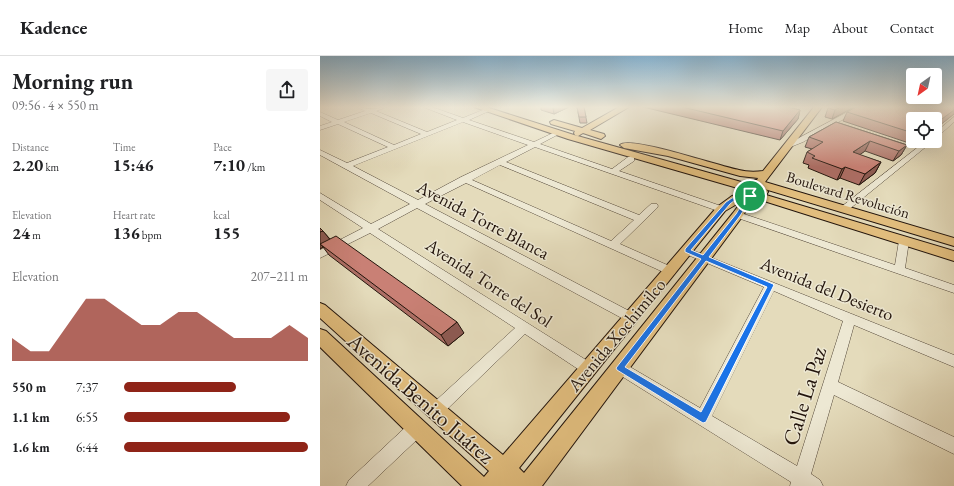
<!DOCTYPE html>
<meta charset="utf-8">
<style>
body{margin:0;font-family:"EB Garamond",serif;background:#f6f6f6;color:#202124;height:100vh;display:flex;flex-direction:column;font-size:15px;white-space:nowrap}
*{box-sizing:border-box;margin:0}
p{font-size:13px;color:#757577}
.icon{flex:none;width:22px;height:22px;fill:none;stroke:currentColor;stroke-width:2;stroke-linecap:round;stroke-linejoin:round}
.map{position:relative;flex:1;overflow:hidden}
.details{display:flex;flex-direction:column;background:#fff;width:320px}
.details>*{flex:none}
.needle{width:26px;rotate:213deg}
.tools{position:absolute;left:586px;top:12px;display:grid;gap:8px}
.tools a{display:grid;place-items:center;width:36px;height:36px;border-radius:4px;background:#fff;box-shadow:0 4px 16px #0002;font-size:20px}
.pin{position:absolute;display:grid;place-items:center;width:34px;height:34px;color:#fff;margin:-17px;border:2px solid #fff;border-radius:50%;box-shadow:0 1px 4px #0007}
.round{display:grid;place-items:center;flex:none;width:42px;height:42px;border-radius:4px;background:#f6f6f6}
.summary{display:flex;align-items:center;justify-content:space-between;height:68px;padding:0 12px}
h1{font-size:22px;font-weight:700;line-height:30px}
.figures{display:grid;grid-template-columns:repeat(3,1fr);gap:6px;height:68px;padding:4px 12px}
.figures div{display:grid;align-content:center}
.figures b{font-size:17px;font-weight:700}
.figures small{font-size:11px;font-weight:400}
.figures p{font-size:11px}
.chart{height:112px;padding:8px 12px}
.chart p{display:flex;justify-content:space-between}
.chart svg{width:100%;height:72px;margin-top:4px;fill:#8f2418;opacity:.7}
ul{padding:0 12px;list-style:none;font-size:13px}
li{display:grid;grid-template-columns:64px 48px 1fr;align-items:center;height:30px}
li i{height:10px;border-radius:5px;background:#8f2418}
header{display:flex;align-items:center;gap:24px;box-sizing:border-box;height:56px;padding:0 20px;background:#fff;border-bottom:1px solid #e0e0e0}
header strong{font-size:19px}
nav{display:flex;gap:22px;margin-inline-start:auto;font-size:14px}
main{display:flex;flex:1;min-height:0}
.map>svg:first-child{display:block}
</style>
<header>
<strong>Kadence</strong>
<nav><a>Home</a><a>Map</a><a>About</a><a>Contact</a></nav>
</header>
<main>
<section class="details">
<div class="summary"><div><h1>Morning run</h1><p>09:56 · 4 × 550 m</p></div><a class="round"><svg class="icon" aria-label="share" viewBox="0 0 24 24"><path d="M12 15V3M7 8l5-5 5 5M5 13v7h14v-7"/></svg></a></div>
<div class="figures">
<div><p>Distance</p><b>2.20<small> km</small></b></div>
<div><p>Time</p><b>15:46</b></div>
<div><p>Pace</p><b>7:10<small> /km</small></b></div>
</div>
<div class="figures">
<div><p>Elevation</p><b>24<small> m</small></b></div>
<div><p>Heart rate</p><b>136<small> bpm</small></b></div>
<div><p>kcal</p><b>155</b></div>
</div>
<div class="chart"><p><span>Elevation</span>207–211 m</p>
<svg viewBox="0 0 160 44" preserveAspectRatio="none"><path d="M0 44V30L10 38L20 38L30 22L40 6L50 6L60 14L70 22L80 22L90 14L100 14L110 22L120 30L130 30L140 30L150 22L160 30V44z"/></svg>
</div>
<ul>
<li><b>550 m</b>7:37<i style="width:61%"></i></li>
<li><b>1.1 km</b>6:55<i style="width:90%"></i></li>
<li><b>1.6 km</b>6:44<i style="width:100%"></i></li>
</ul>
</section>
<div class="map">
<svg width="634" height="430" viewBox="0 0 634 430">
<rect width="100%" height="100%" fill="#e4dbbb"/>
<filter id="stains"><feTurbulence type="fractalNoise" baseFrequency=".005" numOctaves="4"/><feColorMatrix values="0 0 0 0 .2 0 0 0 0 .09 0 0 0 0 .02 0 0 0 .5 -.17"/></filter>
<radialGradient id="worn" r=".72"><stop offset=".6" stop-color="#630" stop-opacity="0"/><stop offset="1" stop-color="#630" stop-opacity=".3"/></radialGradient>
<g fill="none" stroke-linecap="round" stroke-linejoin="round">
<g stroke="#524638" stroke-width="1">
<path id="minor" d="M37 51C42 51 46 53 50 53 55 54 62 51 67 51L56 55 107 76 137 64 103 51H112L143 62 165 53H169V55L149 64 214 86 235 76H239V78L220 88 292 113 308 101H314V105L299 115 404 151 406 153 404 155H398L215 91 186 106 319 159 331 148H337L338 150 337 152 300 188 354 212 356 215 354 218 350 219 146 127 105 148 315 258 317 262 315 266 311 267 97 152 58 173 274 309 276 313 274 317 269 319 264 317 205 278 121 359 116 362 111 359 108 354 111 349 195 272 50 177 0 202V194L43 172 0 144V137L51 168 90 148 0 99V94L27 107 68 91 18 68 0 74V70L12 66 0 60V56L18 64 45 55ZM51 57 101 78 74 89 24 66ZM143 66 208 89 141 121 98 144 33 110ZM180 109 314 164 291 185 152 124Z
M537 51H545L483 86 468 92 464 90Z
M634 61V66L615 83V77Z
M606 85H613L527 155H521L519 153 521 151Z
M418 156 575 209 579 185 580 183H588L589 185 585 212 634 229V237L415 161 413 159Z
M367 192 634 299V311L534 269 518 326 634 381V398L514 339 491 418 500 424 503 430H470L471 426 295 316 293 312 295 308 300 306 305 308 380 352 444 231 363 197 362 195ZM454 235 523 265 477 410 392 360Z
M97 364 103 366 105 372 103 378 48 430H26L29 424 91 366Z"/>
</g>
<g stroke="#22140c" stroke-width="2">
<path id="major" d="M154 51H166L254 79 432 129 428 126 429 124H437L438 122 420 120 348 100 304 92 300 89C309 79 401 111 419 114 427 116 435 116 443 115L494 51H502L445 126 634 182V190L441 132 447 134 448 136 446 139 634 195V205L444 145 433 144 422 161 222 430H142L0 291V273L6 275 164 421 169 415 0 262V247L5 249 183 399 397 151 412 140 427 137 428 135 248 83ZM422 145 413 157 204 417 199 412 405 155Z
M299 51H309L270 74 284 78 285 80 281 83 263 77 258 80 255 79 254 77 255 75 231 68 230 66 234 64 262 72Z"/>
</g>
<use href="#minor" fill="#ede8d3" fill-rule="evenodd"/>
<use href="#major" fill="#e2be7e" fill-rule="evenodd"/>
</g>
<path fill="#ad6e65" stroke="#22140c" d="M221 51H249L234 58 221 54Z
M257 51H264L267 67H260Z
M323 51H468L480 54 478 63 460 84Z
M534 51 512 63 505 61 508 52Z
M634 51V58L615 73V63H593V85H600L595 89 523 65 527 56Z
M516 66 587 89 581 99 573 105 545 95 539 99 561 106 555 117 539 129 520 122 517 124 488 112 489 109 483 107 487 96 492 93 485 91 489 81Z
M0 172 10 183 144 277 128 290 9 199 3 191 0 193Z"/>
<path fill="#8d5a52" stroke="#22140c" d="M235 51H249L234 58 233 52Z
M520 51H534L512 63 515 54Z
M480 54 478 63 460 84 463 75Z
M634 54V58L615 73V68Z
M550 85 545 95 528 107 533 96Z
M597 85H600L595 89Z
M587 89 581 99 573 105 579 95Z
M561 106 555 117 539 129 545 118Z
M525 111 520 122 517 124 522 113Z
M3 175 12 186 0 188V176Z
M0 188 3 191 0 193Z
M137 266 144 277 128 290 121 279Z"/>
<path fill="#c98075" stroke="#22140c" d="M257 51H264L266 61H259Z
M362 51H468L480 54 463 75Z
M509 51H520L515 54 508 52Z
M536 51H634V54L615 68V63H593V77L527 56Z
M516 66 587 89 579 95 550 85 533 96 561 106 545 118 525 111 522 113 492 102 495 100 487 96 503 86 489 81Z
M0 172 3 175 0 176Z
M16 180 137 266 121 279 0 188Z"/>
<linearGradient id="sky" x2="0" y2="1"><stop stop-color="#88b6d5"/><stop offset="0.46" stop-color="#f3efe0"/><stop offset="1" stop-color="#f3efe0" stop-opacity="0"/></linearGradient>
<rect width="634" height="111" fill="url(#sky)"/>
<path fill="#1a73e8" stroke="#fff" fill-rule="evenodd" d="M430 139 432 140 420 160 389 201 453 228 454 229 386 366 383 367 297 314 296 312 381 203 365 196V193L406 146 412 142ZM426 142 416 158 383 199 371 194 410 148 415 144ZM386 205 447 231 381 356 305 311Z"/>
<g text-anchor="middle" stroke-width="3" stroke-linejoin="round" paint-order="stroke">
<g font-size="15" fill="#22140c" stroke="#ede8d3">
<text transform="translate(528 139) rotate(17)" y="5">Boulevard Revolución</text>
</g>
<g font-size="18" fill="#22140c" stroke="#ede8d3">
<text transform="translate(163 164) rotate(28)" y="6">Avenida Torre Blanca</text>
<text transform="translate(169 227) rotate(33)" y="6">Avenida Torre del Sol</text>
<text transform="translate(507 233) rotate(22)" y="6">Avenida del Desierto</text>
<text transform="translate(297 279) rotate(-50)" y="6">Avenida Xochimilco</text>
</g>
<g font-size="22" fill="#22140c" stroke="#ede8d3">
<text transform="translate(484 340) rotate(-73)" y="8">Calle La Paz</text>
<text transform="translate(101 342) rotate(41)" y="8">Avenida Benito Juárez</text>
</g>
</g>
<rect width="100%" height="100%" filter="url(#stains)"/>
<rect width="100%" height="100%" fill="url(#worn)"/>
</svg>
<div class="tools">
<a><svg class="needle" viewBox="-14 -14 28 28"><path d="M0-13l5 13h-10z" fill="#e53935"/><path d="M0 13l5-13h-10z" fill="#757577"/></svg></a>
<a><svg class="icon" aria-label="locate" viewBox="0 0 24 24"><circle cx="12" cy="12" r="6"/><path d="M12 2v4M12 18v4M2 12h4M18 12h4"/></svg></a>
</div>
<div class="pin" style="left:430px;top:140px;background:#1e9e55"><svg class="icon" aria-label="arrive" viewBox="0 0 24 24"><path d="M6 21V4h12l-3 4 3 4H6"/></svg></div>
</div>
</main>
